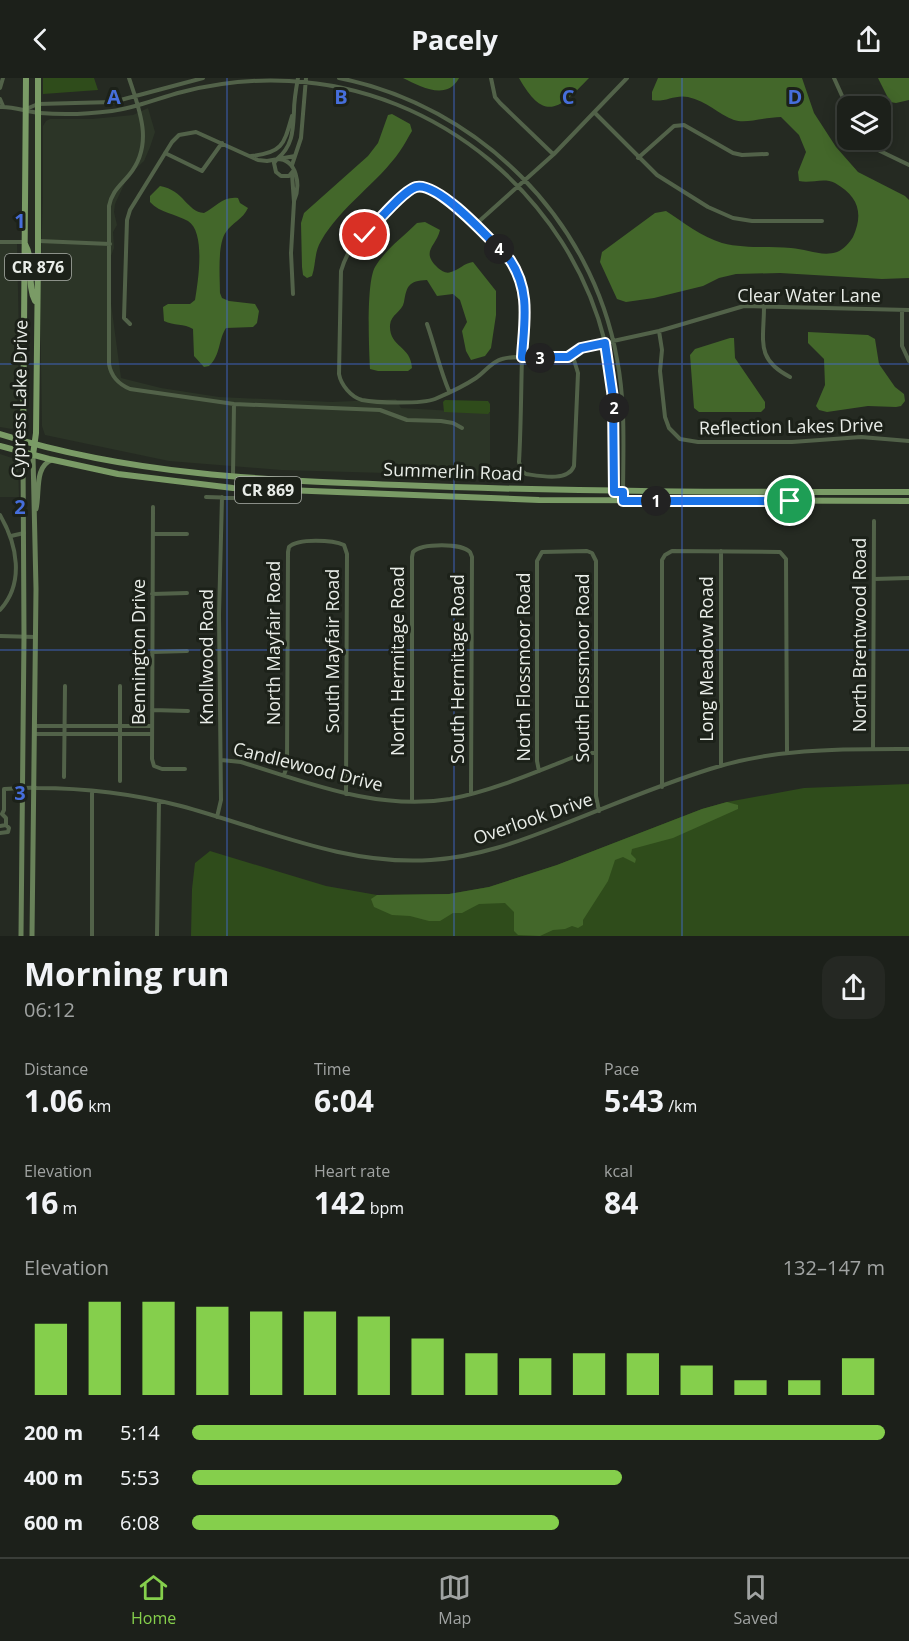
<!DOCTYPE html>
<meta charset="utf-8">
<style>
body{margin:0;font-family:"Open Sans",sans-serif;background:#252823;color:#f1f3f6;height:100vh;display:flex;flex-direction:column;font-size:22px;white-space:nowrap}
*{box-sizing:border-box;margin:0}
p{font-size:20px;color:#a0a3a2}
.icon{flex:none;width:33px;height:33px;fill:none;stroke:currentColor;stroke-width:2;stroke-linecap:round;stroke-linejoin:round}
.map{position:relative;height:858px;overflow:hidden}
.side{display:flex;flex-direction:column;background:#1c201a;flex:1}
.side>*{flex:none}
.controls{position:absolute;left:837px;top:18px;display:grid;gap:12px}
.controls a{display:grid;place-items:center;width:54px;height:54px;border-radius:12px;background:#1c201a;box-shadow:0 3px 15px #0003,0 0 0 2px #3a3e39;font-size:30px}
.pin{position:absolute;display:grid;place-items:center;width:51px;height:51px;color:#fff;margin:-26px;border:3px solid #fff;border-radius:50%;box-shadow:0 2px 6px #0007}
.km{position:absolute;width:30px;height:30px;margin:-15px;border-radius:50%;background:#222;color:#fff;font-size:16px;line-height:30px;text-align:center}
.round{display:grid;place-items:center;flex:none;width:63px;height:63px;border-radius:18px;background:#252823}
.summary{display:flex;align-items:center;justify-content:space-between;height:102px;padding:0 24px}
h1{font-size:33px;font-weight:700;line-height:45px}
.figures{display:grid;grid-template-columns:repeat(3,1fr);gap:9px;height:102px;padding:6px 24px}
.figures div{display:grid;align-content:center}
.figures b{font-size:30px;font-weight:700}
.figures small{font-size:16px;font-weight:400}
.figures p{font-size:16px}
.chart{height:168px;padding:12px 24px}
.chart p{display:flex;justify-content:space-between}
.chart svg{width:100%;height:108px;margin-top:6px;stroke:#85cf4c;stroke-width:6}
ul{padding:0 24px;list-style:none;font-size:20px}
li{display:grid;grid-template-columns:96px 72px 1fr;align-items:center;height:45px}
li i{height:15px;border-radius:8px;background:#85cf4c}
header{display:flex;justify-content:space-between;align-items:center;height:78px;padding:0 24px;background:#1c201a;font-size:27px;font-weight:700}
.tab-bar{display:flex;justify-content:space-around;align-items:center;height:84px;border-top:2px solid #3a3e39;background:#1c201a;font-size:16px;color:#a0a3a2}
.tab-bar a{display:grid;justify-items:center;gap:3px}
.tab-bar .active{color:#85cf4c}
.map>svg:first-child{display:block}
</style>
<header><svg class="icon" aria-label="back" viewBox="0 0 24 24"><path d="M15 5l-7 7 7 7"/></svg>Pacely<svg class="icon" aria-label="share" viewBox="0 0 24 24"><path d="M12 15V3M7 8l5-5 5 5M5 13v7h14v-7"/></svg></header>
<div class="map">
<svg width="909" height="858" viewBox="0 0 909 858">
<rect width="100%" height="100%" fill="#252a22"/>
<path fill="#2c3527" d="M148 30 155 54 150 69 144 83 128 98 115 126 114 134 117 147 113 154 114 170 109 183 110 218 121 300 161 310 219 319 332 324 396 321 401 330 490 335V398L281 392 169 383 45 357 42 348 40 217 43 119V48L46 43 50 41H92L133 37Z
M0 164 17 165 19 261 17 341 16 347 12 351 0 349Z
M0 376 18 382 19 419H0Z"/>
<path fill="#2f4c1b" d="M43 0H94L98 12 43 16Z
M445 322 488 323 490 326V334L488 336 444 334 443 324Z
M909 706V858H191L192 811 195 785 210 773 326 808 377 817 449 816 489 809 557 787 702 731 727 724 804 710Z"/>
<path fill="#43672a" d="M403 0H459C447 23 421 9 403 0Z
M519 0H589C560 30 545 46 519 0Z
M658 0H802L814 35 836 69 858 94 905 118 909 122V200L882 201 780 195 736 196 719 200 703 208 654 220 626 224 617 221 600 184 602 174 655 135 666 133C683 144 702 159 722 165 745 171 768 168 791 170 806 171 822 179 837 174 843 172 850 164 853 159 864 135 858 118 835 105 823 99 811 106 799 103L798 94 806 74 799 57 781 39C766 39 746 46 734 42 718 36 707 23 688 19 675 16 664 25 652 22V14Z
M878 0H909V22L896 25 890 24Z
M392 36 410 46 412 53C408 59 405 66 400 73 378 105 341 128 321 163 314 175 316 186 312 198L307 200 303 197 302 189 301 145 304 135 368 78 378 65 388 37Z
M160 108C184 112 187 134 204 135 216 129 223 118 238 120L240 125 248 130C243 141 232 145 226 154 217 166 220 200 220 215L222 220 229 223 255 226 259 233 257 245 253 249 226 250C218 262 221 277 209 288L204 289 194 278 193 251C184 245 174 248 164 243L163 229 168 226H190L195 222C198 204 206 154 188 143 176 136 160 135 150 124V118Z
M425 144 440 152C436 169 420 173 438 190 442 193 446 196 451 194 459 192 464 185 473 184L496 213V237L491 270 485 278 471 282 466 273 462 253 467 244 460 222 453 216 437 218 427 202C408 203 407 208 404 224 402 234 391 236 390 247 389 270 411 267 412 290L408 293H378L370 291C369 270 366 205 375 189 385 172 404 158 417 145Z
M808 254 868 257 875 261 879 286 895 309 904 316 905 323 901 328 896 329 868 328 827 334 819 332 816 328 825 307 824 281 808 265Z
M730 260H734L735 280 765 324V330L761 334H699L694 330 690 277 695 271Z
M727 724 738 727V731L673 760 632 771 631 776 636 781 635 785 623 779 615 782 608 803 583 842V847L578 850 572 848 565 851 553 852 540 858 518 857 514 853V834L505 825 479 826 462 835H453L440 843H429L410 838 392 837 374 829 371 821 377 817 449 816 489 809 557 787 702 731Z"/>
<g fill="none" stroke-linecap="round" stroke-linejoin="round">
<path stroke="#526249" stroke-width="4" d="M129 0C140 33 154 67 129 97 120 108 112 113 109 128V286C111 298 118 306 130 311L234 326 380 332 407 342 441 343 453 345 462 350
M339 0C479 28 592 141 617 281 626 327 623 375 623 422
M491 0 495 19 500 25 553 76
M834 0 848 31
M0 10 3 0
M0 21 3 28
M0 29C13 28 27 34 40 35 63 37 89 36 112 33 136 30 158 20 182 14 217 5 253 1 289 3 439 10 569 120 605 264 618 316 614 369 614 422
M26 31 38 26 113 24 203 0
M595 35 657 97 708 129 733 140 752 143H822
M867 62 880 73 909 87
M165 75 202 93 222 65
M251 78C283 75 284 66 292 38
M638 80 674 48 684 47 733 75 742 77 767 76
M277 81C293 68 293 52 294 33 294 22 296 11 298 0
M292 87 301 60 306 0
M294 92 289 98H281L276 94 274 85 277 81C297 81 301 107 294 123
M292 96 294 124 291 175 293 216
M476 146 554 76 627 0
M39 163 110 166
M0 164H24
M764 228C764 263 755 281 790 299
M902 232V268L909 283
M130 246 124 240 127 142 130 132 172 64 179 57 196 54 258 82 267 83 295 78
M427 246C435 269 440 292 449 313
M659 253 662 272 660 293 665 339 669 350 680 361 698 364H792L861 359 909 363
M568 279 574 282 578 295 574 388C568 404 540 398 526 396L522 393 519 384C521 350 521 314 522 279 523 254 530 227 521 203 513 179 444 109 420 109 408 109 358 161 350 172 346 179 343 186 341 193L339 296C341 307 351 319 362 322 376 325 423 326 435 321 449 315 464 308 476 300 485 294 491 284 502 281 522 275 545 285 566 280 571 278 576 273 581 270L659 253 744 228 909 232
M233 397 234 326
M206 419 239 420
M153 429 152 681 154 688 162 691H185
M0 437C17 466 25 505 0 532
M153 456H187
M11 458 24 455
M874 501 909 500
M152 516 187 515
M0 558 35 559
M152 574 187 573
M152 632 188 633
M34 648H152
M34 656H152
M873 671 874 443
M221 682 241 684C309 705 378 733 450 721 496 712 540 692 584 675H596
M721 688V473
M539 693 537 683V483L542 474 587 473 592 475 596 483V718L599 733
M284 697 287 688 288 474 289 469C298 460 333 462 344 467L347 476 346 716
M64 699 65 608
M120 703V608
M662 709V482L665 477 672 473 780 474 786 481 787 674
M412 723V479L413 474C422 465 462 465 470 474L472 479 471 716
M217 739 221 722 219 537 222 419
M6 747V740L2 736 4 732V711C15 711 26 709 37 710 85 710 134 716 181 728 263 750 344 788 431 782 477 779 518 764 561 747 610 728 659 707 710 691 775 670 841 671 909 671
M0 748 6 747 9 750 8 754 0 755
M92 858V713
M157 858 159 723"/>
<path stroke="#69825a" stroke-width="5" d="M36 431C40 415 34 388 52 382
M21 858 24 558 23 375
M32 858 36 511 33 377"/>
<path stroke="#7a9b66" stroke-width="6" d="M25 166C35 184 26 205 35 223
M0 356C132 397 263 402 399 407 569 414 739 414 909 414
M0 368 49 381 118 396 233 410 539 422 909 423
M23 375 26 0
M33 377 36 355 38 182V0"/>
</g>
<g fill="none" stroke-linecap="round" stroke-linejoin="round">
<g stroke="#fff" stroke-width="12">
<path id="route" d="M365 157C375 146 404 112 416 109 439 103 494 166 510 182 531 213 524 245 522 279H568L581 270 605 265 613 320 614 414H623V423H790"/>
</g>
<use href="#route" stroke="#1a73e8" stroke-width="8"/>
</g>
<path fill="none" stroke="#466edb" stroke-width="1.5" stroke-opacity="0.55" d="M227 0V858M454 0V858M682 0V858M0 286H909M0 572H909"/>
<g text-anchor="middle" stroke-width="6" stroke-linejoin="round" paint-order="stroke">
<g fill="#1c2119" stroke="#acb0aa" stroke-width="1.5">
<rect x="5" y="176" width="66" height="26" rx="4.5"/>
<rect x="235" y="399" width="66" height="26" rx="4.5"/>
</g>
<g font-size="16" font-weight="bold" fill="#e9ede8">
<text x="38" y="195">CR 876</text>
<text x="268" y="418">CR 869</text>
</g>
<g font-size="18" fill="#e9ede8" stroke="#1c2119">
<text x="809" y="224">Clear Water Lane</text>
<text transform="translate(20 321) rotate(-89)" y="6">Cypress Lake Drive</text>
<text transform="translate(791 349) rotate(-1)" y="6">Reflection Lakes Drive</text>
<text transform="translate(453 394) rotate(2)" y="6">Summerlin Road</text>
<text transform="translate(860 557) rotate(-90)" y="6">North Brentwood Road</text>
<text transform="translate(274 565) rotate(-90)" y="6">North Mayfair Road</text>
<text transform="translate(333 573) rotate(-90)" y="6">South Mayfair Road</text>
<text transform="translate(139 574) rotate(-90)" y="6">Bennington Drive</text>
<text transform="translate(207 579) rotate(-90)" y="6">Knollwood Road</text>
<text transform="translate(707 581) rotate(-90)" y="6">Long Meadow Road</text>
<text transform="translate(398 583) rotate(-90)" y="6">North Hermitage Road</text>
<text transform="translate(524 589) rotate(-90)" y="6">North Flossmoor Road</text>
<text transform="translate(583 590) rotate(-90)" y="6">South Flossmoor Road</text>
<text transform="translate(458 591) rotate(-90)" y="6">South Hermitage Road</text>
<text transform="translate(308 689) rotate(14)" y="6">Candlewood Drive</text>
<text transform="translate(533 741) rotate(-19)" y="6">Overlook Drive</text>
</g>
</g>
<g font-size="20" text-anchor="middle" font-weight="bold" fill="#466edb" stroke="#1c2119" stroke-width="6" stroke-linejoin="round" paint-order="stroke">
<text x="114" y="26">A</text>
<text x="341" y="26">B</text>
<text x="568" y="26">C</text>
<text x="795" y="26">D</text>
<text x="20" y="150">1</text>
<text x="20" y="436">2</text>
<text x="20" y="722">3</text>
</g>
</svg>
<div class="controls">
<a><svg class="icon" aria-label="layers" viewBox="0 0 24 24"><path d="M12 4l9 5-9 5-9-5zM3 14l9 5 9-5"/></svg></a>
</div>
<div class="pin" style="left:790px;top:423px;background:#1e9e55"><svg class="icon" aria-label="arrive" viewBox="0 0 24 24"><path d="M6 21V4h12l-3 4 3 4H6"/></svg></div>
<div class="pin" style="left:365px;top:157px;background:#d93025"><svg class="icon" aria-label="check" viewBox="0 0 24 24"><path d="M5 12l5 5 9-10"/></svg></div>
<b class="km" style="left:656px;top:423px">1</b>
<b class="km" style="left:614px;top:330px">2</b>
<b class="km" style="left:540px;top:280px">3</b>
<b class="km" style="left:499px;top:171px">4</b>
</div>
<section class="side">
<div class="summary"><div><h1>Morning run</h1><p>06:12</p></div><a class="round"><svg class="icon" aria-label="share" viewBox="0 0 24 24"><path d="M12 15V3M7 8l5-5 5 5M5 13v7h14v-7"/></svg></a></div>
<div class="figures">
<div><p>Distance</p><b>1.06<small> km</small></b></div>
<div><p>Time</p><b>6:04</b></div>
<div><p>Pace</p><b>5:43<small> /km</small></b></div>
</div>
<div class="figures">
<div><p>Elevation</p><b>16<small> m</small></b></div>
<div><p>Heart rate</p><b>142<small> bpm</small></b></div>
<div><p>kcal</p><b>84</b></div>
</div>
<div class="chart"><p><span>Elevation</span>132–147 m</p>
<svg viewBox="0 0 160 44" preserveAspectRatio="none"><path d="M5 44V15M15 44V6M25 44V6M35 44V8M45 44V10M55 44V10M65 44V12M75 44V21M85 44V27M95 44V29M105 44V27M115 44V27M125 44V32M135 44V38M145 44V38M155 44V29"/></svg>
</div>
<ul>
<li><b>200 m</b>5:14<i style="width:100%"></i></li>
<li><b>400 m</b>5:53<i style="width:62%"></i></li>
<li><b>600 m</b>6:08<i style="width:53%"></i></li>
</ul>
</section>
<nav class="tab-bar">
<a class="active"><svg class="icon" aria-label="home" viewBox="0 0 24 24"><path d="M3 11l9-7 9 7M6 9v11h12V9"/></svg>Home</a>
<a><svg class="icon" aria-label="map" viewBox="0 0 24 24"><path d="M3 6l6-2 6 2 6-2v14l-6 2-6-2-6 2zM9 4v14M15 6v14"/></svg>Map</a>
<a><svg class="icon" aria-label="saved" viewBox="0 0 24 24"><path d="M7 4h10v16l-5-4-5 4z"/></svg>Saved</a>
</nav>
